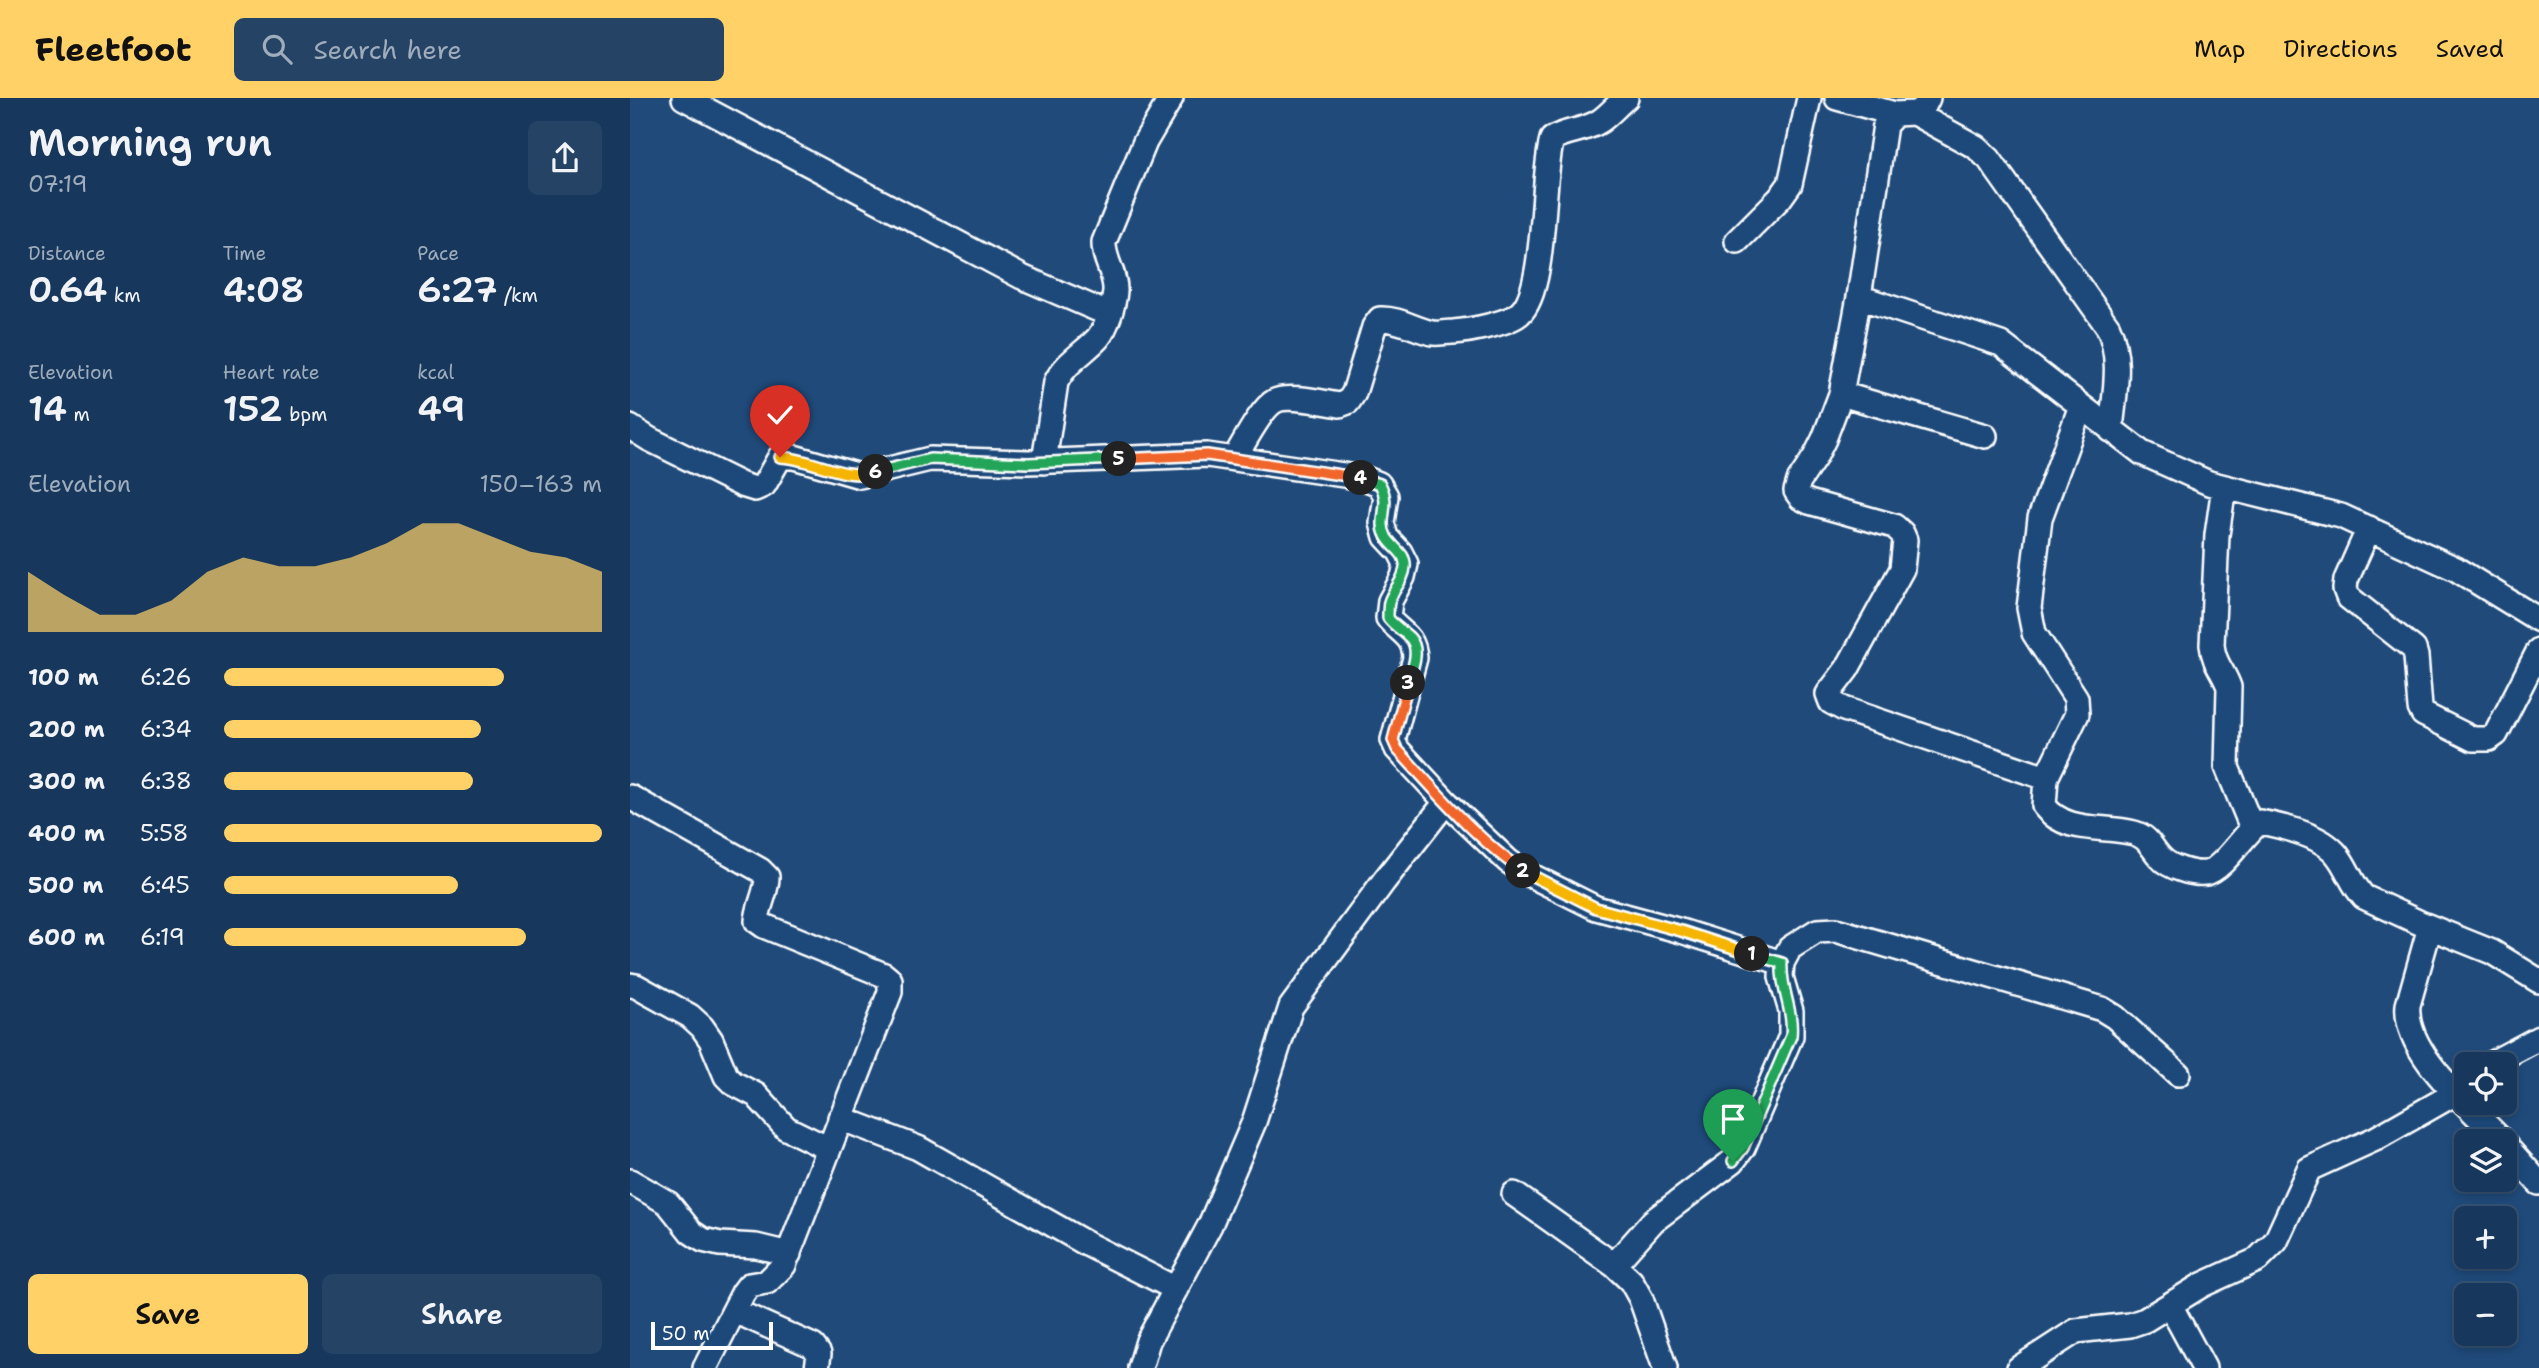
<!DOCTYPE html>
<meta charset="utf-8">
<style>
body{margin:0;font-family:"Shantell Sans",sans-serif;background:#244365;color:#f1f3f6;height:100vh;display:flex;flex-direction:column;font-size:26px;white-space:nowrap}
*{box-sizing:border-box;margin:0}
p{font-size:23px;color:#9eacbb}
.icon{flex:none;width:38px;height:38px;fill:none;stroke:currentColor;stroke-width:2;stroke-linecap:round;stroke-linejoin:round}
.map{position:relative;flex:1;overflow:hidden}
.panel{display:flex;flex-direction:column;background:#17385c;width:630px}
.panel>*{flex:none}
.controls{position:absolute;left:1824px;top:954px;display:grid;gap:14px}
.controls a{display:grid;place-items:center;width:63px;height:63px;border-radius:10px;background:#17385c;box-shadow:0 4px 10px #0003,0 0 0 2px #365272;font-size:35px}
.scale{position:absolute;left:21px;bottom:18px;width:122px;box-sizing:border-box;padding-left:7px;border:4px solid #fff;border-top:0;font-size:19px;line-height:24px;white-space:nowrap;color:#fff;-webkit-text-stroke:5px #1f4a7a;paint-order:stroke}
.pin{position:absolute;display:grid;place-items:center;width:60px;height:60px;color:#fff;margin:-72px -30px;border-radius:50% 50% 50% 0;rotate:-45deg;box-shadow:0 0 7px #0007}
.pin .icon{rotate:45deg}
.km{position:absolute;width:35px;height:35px;margin:-18px;border-radius:50%;background:#222;color:#fff;font-size:19px;line-height:35px;text-align:center}
.round{display:grid;place-items:center;flex:none;width:74px;height:74px;border-radius:10px;background:#244365}
.headline{display:flex;align-items:center;justify-content:space-between;height:119px;padding:0 28px}
h1{font-size:38px;font-weight:600;line-height:52px}
.figures{display:grid;grid-template-columns:repeat(3,1fr);gap:10px;height:119px;padding:7px 28px}
.figures div{display:grid;align-content:center}
.figures b{font-size:35px;font-weight:600}
.figures small{font-size:19px;font-weight:400}
.figures p{font-size:19px}
.chart{height:196px;padding:14px 28px}
.chart p{display:flex;justify-content:space-between}
.chart svg{width:100%;height:126px;margin-top:7px;fill:#ffd166;opacity:.7}
.action{display:flex;gap:14px;margin-top:auto;padding:14px 28px}
.action a{flex:1;height:80px;border-radius:10px;background:#ffd166;color:#111;font-size:28px;font-weight:600;line-height:80px;text-align:center}
.action a+a{background:#244365;color:#f1f3f6}
ul{padding:0 28px;list-style:none;font-size:23px}
li{display:grid;grid-template-columns:112px 84px 1fr;align-items:center;height:52px}
li i{height:18px;border-radius:9px;background:#ffd166}
header{display:flex;align-items:center;gap:42px;box-sizing:border-box;height:98px;padding:0 35px;background:#ffd166;color:#111}
header strong{font-size:33px}
nav{display:flex;gap:38px;margin-inline-start:auto;font-size:24px}
.search{width:490px;height:63px;background:#244365;display:flex;align-items:center;gap:18px;box-sizing:border-box;padding:0 24px;border-radius:10px;color:#9eacbb;font-size:26px}
main{display:flex;flex:1;min-height:0}
.map>svg:first-child{display:block}
</style>
<header>
<strong>Fleetfoot</strong>
<div class="search"><svg class="icon" aria-label="search" viewBox="0 0 24 24"><circle cx="10" cy="10" r="6"/><path d="M15 15l6 6"/></svg>Search here</div>
<nav><a>Map</a><a>Directions</a><a>Saved</a></nav>
</header>
<main>
<section class="panel">
<div class="headline"><div><h1>Morning run</h1><p>07:19</p></div><a class="round"><svg class="icon" aria-label="share" viewBox="0 0 24 24"><path d="M12 15V3M7 8l5-5 5 5M5 13v7h14v-7"/></svg></a></div>
<div class="figures">
<div><p>Distance</p><b>0.64<small> km</small></b></div>
<div><p>Time</p><b>4:08</b></div>
<div><p>Pace</p><b>6:27<small> /km</small></b></div>
</div>
<div class="figures">
<div><p>Elevation</p><b>14<small> m</small></b></div>
<div><p>Heart rate</p><b>152<small> bpm</small></b></div>
<div><p>kcal</p><b>49</b></div>
</div>
<div class="chart"><p><span>Elevation</span>150–163 m</p>
<svg viewBox="0 0 160 44" preserveAspectRatio="none"><path d="M0 44V23L10 31L20 38L30 38L40 33L50 23L60 18L70 21L80 21L90 18L100 13L110 6L120 6L130 11L140 16L150 18L160 23V44z"/></svg>
</div>
<ul>
<li><b>100 m</b>6:26<i style="width:74%"></i></li>
<li><b>200 m</b>6:34<i style="width:68%"></i></li>
<li><b>300 m</b>6:38<i style="width:66%"></i></li>
<li><b>400 m</b>5:58<i style="width:100%"></i></li>
<li><b>500 m</b>6:45<i style="width:62%"></i></li>
<li><b>600 m</b>6:19<i style="width:80%"></i></li>
</ul>
<div class="action"><a>Save</a><a>Share</a></div>
</section>
<div class="map">
<svg width="1909" height="1270" viewBox="0 0 1909 1270">
<rect width="100%" height="100%" fill="#1f4a7a"/>
<filter id="ink" filterUnits="userSpaceOnUse"><feTurbulence type="fractalNoise" baseFrequency=".0143" numOctaves="2"/><feDisplacementMap in="SourceGraphic" scale="14" xChannelSelector="R" yChannelSelector="G"/><feConvolveMatrix kernelMatrix="1 2 1 2 8 2 1 2 1" color-interpolation-filters="sRGB"/></filter>
<g filter="url(#ink)">
<g fill="none" stroke-linecap="round" stroke-linejoin="round">
<g stroke="#fff" stroke-width="28">
<path id="minor" d="M54 0 392 179 478 216
M1207 0 1265 16
M1298 0 1292 12 1284 15 1265 16 1255 27 1229 199 1211 296 1194 341 1185 359 1169 383 1166 393 1171 400 1179 404 1264 428 1272 435 1275 442 1272 471 1217 571 1198 596 1201 604 1214 611 1416 680
M1284 15 1346 49 1359 61 1478 229C1493 262 1484 297 1481 332
M1107 143 1150 100 1160 86 1179 0
M1229 199 1371 246 1512 355 1579 385 1711 418 1826 471 1909 522
M1211 296 1355 338
M1451 308 1410 420 1399 510 1404 535 1446 600 1447 616 1416 680 1414 708C1436 736 1473 727 1504 735 1519 739 1521 750 1531 760 1539 769 1563 777 1576 775 1594 771 1614 735 1630 724 1656 729 1696 738 1710 761 1719 774 1723 788 1734 799L1790 825 1862 854 1909 883
M0 329 19 341 112 387 125 391 134 387 150 359H164L230 378 300 361 398 364 577 357 734 380 749 386 756 398 752 425 756 439 770 454 776 466 773 479 760 503 758 520C771 536 784 537 785 560L763 642 767 651 816 704 878 763 894 774 966 810 1051 833 1152 865
M604 361C613 347 631 310 645 303 658 296 695 305 710 307L718 304 724 295 744 229 750 221C768 220 784 231 802 235 808 236 816 234 823 234 839 233 880 225 890 215 917 191 911 80 922 41 937 32 955 33 970 23 979 17 987 7 996 0
M414 364 426 284C435 265 454 255 468 240 477 229 484 206 485 193 486 176 473 161 474 144L515 44 541 0
M1594 389 1587 437 1582 547C1584 566 1593 572 1599 589L1597 669 1622 730
M1739 430 1716 482 1715 491 1718 499 1784 551 1786 558 1790 610 1793 616 1843 641H1859L1866 636 1909 552
M0 699 130 772 137 779C137 794 128 808 127 823L134 828 254 877 260 882V894L154 1167 137 1184 119 1187 113 1195 75 1270
M1800 829 1778 907C1773 955 1842 1010 1872 1043
M0 887 6 888 60 918 72 929 81 942 96 978 103 985 126 997 156 1030 199 1051
M1860 966 1909 940
M210 1020 288 1050 457 1146 546 1191
M1874 1046 1909 1085
M0 1083 38 1105 61 1134 73 1142 90 1146 126 1148 159 1156
M884 1096 984 1167 1001 1183 1011 1201 1035 1270
M984 1167 1023 1123 1103 1063 1113 1050 1161 938V913L1151 879 1152 865 1160 850 1187 833 1206 832 1472 911 1485 919 1548 976
M1540 1207 1574 1270
M105 1213 183 1248 189 1256 187 1270
M510 1270 518 1243 580 1127 624 1024 661 909 754 783 816 704
M1389 1270 1446 1233 1500 1227 1515 1222 1572 1187 1627 1162 1646 1143 1679 1071 1745 1041 1824 996 1836 986"/>
</g>
<use href="#minor" stroke="#1f4a7a" stroke-width="23"/>
</g>
</g>
<g fill="none" stroke-linecap="round" stroke-linejoin="round" filter="url(#ink)">
<g stroke="#fff" stroke-width="14">
<path id="split-1" d="M1103 1063 1113 1050 1161 938C1164 912 1150 891 1152 865L1122 856"/>
</g>
<g stroke="#fff" stroke-width="14">
<path id="split-2" d="M893 773 966 810 1051 833 1122 856"/>
</g>
<g stroke="#fff" stroke-width="14">
<path id="split-3" d="M778 585 763 642 767 651C803 690 849 744 893 773"/>
</g>
<g stroke="#fff" stroke-width="14">
<path id="split-4" d="M731 380 750 386C762 408 747 421 756 438 761 449 777 455 775 469 774 483 763 491 759 504 758 509 758 515 758 520 764 528 773 533 780 540 791 552 782 571 778 585"/>
</g>
<g stroke="#fff" stroke-width="14">
<path id="split-5" d="M489 361 577 357 731 380"/>
</g>
<g stroke="#fff" stroke-width="14">
<path id="split-6" d="M246 374 300 361 398 365 489 361"/>
</g>
<g stroke="#fff" stroke-width="14">
<path id="split-7" d="M150 359C183 360 213 383 246 374"/>
</g>
<use href="#split-1" stroke="#22a559" stroke-width="9"/>
<use href="#split-2" stroke="#f5b400" stroke-width="9"/>
<use href="#split-3" stroke="#f0652b" stroke-width="9"/>
<use href="#split-4" stroke="#22a559" stroke-width="9"/>
<use href="#split-5" stroke="#f0652b" stroke-width="9"/>
<use href="#split-6" stroke="#22a559" stroke-width="9"/>
<use href="#split-7" stroke="#f5b400" stroke-width="9"/>
</g>
</svg>
<div class="controls">
<a><svg class="icon" aria-label="locate" viewBox="0 0 24 24"><circle cx="12" cy="12" r="6"/><path d="M12 2v4M12 18v4M2 12h4M18 12h4"/></svg></a>
<a><svg class="icon" aria-label="layers" viewBox="0 0 24 24"><path d="M12 4l9 5-9 5-9-5zM3 14l9 5 9-5"/></svg></a>
<a>+</a>
<a>−</a>
</div>
<div class="scale">50 m</div>
<div class="pin" style="left:1103px;top:1063px;background:#1e9e55"><svg class="icon" aria-label="arrive" viewBox="0 0 24 24"><path d="M6 21V4h12l-3 4 3 4H6"/></svg></div>
<div class="pin" style="left:150px;top:359px;background:#d93025"><svg class="icon" aria-label="check" viewBox="0 0 24 24"><path d="M5 12l5 5 9-10"/></svg></div>
<b class="km" style="left:1122px;top:856px">1</b>
<b class="km" style="left:893px;top:773px">2</b>
<b class="km" style="left:778px;top:585px">3</b>
<b class="km" style="left:731px;top:380px">4</b>
<b class="km" style="left:489px;top:361px">5</b>
<b class="km" style="left:246px;top:374px">6</b>
</div>
</main>
